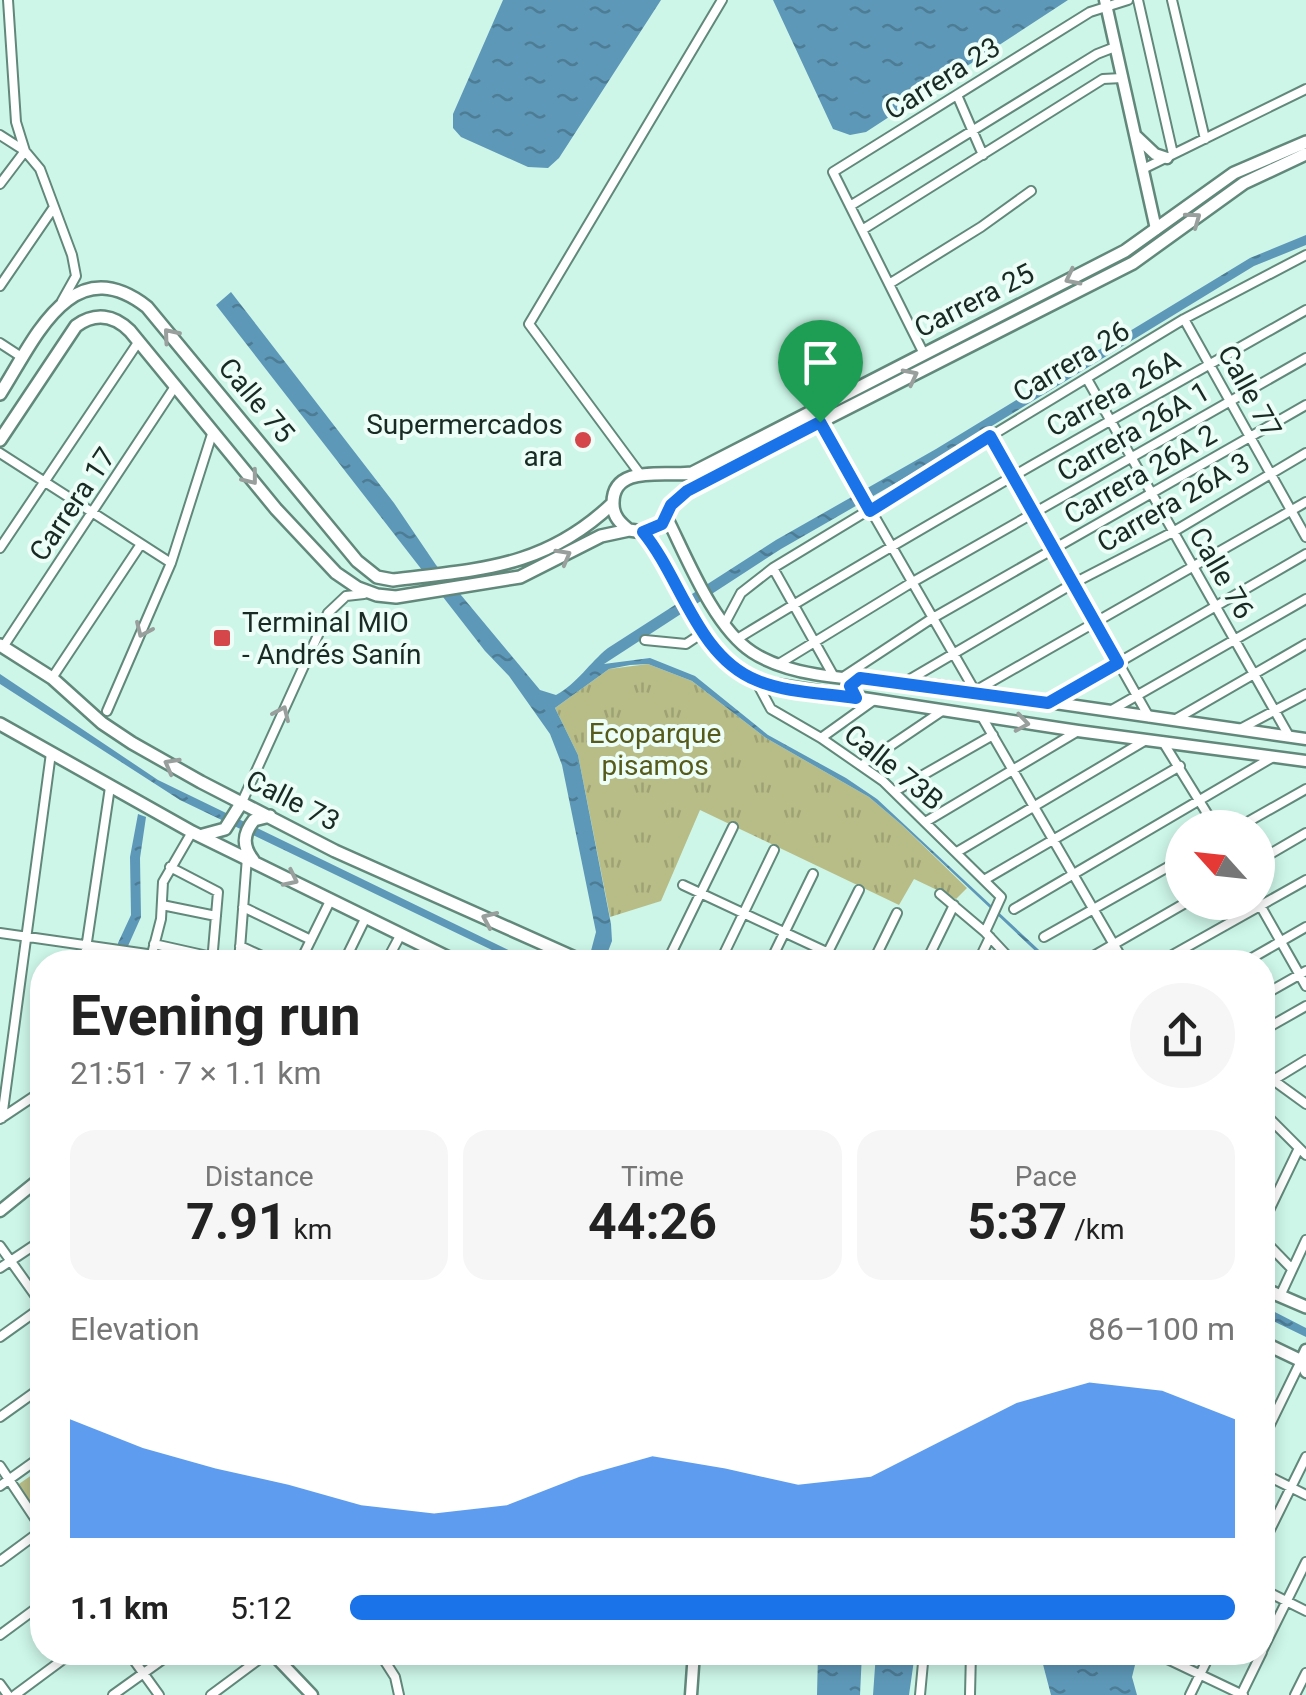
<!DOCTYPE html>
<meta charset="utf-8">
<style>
body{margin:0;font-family:Roboto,sans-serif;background:#f6f6f6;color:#222;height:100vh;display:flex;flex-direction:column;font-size:38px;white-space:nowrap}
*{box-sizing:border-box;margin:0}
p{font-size:32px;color:#767676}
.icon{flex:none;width:55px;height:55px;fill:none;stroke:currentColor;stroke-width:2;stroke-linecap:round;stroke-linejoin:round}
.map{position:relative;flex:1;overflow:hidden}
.panel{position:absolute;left:30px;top:950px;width:1245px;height:715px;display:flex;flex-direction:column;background:#fff;border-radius:40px;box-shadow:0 5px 15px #0003}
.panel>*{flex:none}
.needle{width:65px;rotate:297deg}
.buttons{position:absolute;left:1165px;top:810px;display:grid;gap:20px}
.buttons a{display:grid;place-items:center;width:110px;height:110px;border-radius:50%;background:#fff;box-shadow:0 5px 15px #0003;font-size:50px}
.pin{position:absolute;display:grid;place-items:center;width:85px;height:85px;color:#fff;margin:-102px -42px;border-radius:50% 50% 50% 0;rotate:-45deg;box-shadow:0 0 10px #0007}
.pin .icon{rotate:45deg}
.round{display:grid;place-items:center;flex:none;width:105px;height:105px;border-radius:52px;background:#f6f6f6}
.summary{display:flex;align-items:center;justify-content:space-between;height:170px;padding:0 40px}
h1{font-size:55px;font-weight:700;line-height:75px}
.metrics{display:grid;grid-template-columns:repeat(3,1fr);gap:15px;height:170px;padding:10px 40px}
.metrics div{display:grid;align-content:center;border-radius:25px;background:#f6f6f6;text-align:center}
.metrics b{font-size:50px;font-weight:700}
.metrics small{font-size:28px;font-weight:400}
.metrics p{font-size:28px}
.chart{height:280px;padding:20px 40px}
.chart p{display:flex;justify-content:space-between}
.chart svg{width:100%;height:180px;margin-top:10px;fill:#1a73e8;opacity:.7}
ul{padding:0 40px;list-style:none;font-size:32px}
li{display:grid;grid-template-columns:160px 120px 1fr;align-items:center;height:75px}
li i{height:25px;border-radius:12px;background:#1a73e8}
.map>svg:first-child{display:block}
</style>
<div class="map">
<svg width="1306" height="1695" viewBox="0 0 1306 1695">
<defs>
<pattern id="grass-tufts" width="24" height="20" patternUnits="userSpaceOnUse" patternTransform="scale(2.5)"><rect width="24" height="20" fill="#b8bd87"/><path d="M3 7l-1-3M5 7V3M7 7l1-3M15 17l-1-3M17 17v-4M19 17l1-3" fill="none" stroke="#9ea274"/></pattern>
<pattern id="water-ripples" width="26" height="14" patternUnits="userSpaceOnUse" patternTransform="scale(2.5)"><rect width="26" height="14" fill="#5e98b8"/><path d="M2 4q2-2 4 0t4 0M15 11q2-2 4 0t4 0" fill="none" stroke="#4d7c95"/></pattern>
</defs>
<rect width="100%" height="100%" fill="#cdf6e8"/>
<path fill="url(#grass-tufts)" d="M648 664 692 681 766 738 869 797 902 825 967 888 956 899 914 879 899 905 700 810 661 901 610 917 578 755 555 708 609 669Z"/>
<path fill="#b8bd87" d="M42 1468V1523L16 1486Z"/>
<path fill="url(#water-ripples)" d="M503 0H661L559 158 548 168 528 167 461 137 453 128V114Z
M773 0H1068L866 132 850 135 833 129Z
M1306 235V245L1254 266 941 457 781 549 604 664 650 658 695 676 768 735 846 778 877 799 1052 962H1047L902 825 869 797 766 738 692 681 648 664 630 665 609 669 555 708 578 755 611 924 612 941 604 962H588L596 932 562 765 550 734 509 676 485 651 216 305 231 292 394 503 436 565 540 690 556 695C578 683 589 663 608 648L776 540 936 449 1250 258Z
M0 674 158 780 533 962H517L180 800 0 684Z
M138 814 146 817 140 858 141 917 128 946 129 962H118V943L131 915 130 857Z
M1263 1306 1306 1328V1337L1263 1316Z
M818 1653H862L860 1695H817Z
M876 1653H915L909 1695H873Z
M1040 1653H1138L1132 1677 1137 1695H1051Z"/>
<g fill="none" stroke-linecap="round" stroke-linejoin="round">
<g stroke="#62887c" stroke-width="12">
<path id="minor" d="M8 0 16 122 25 151
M1138 0 1173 154
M1172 0 1205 139
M957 95 983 155
M0 135 25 151 40 169 72 255 76 276 62 301
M1143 169 1306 89
M0 184 25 151
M850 206 1097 54 1115 47
M862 230 1103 79 1122 78
M889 284 981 227 1031 191
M0 286 54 207
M1184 319 1306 537
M0 343 23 358
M924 354 833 172 1090 12 1128 0
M1087 379 1289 736
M820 422 975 691 1306 502
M990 436 1149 717
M0 453 171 563
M640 474 529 324 722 0
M0 548 139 341
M773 568 833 675
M725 623 741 593 773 568 1184 319 1306 255
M737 639C924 525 1115 418 1306 310
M645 640 686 644 704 632
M3 647 176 385
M777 665 911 583 1306 358
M843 677 931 619 1306 405
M52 678 141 544
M756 681 771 709 821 738 883 781 1001 897 985 932
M907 681 1074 583 1173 532 1306 453
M1052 701 1306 554
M107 711 171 563 213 431
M1110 711 1306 599
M982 717 1124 962
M1176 719 1306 644
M1240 729 1306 694
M821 738 874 700
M1163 742 1216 828
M862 765 942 711
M895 791 993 735
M242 802 328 613 346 596 364 594
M927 821 1078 731
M1237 828 1306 789
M957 852 1146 740
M1258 861 1306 833
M170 867 218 892 212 962
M984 880 1180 766
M683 885 848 962
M940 894 985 932 1013 962
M162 905 216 916
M1260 905 1306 986
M243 907 311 940
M1014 909 1273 757
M0 933 154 955
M1044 937 1182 859
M154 944 212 957
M240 946 275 962
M84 962 110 787
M155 962 153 950 161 919 163 882 192 832
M239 962 247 857
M300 962 331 899
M344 962 366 917
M386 962 401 934
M667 962 733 827
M720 962 774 850
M770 962 813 874
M823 962 859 890
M873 962 897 913
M926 962 954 905
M978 962 990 937
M1083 962 1187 902
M1160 962 1306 880
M1245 962 1306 927
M1262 996 1306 971
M1262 1031 1306 1006
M1262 1072 1306 1104
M1275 1079 1306 1060
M1262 1111 1306 1155
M2 1118 51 753
M0 1119 42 1091
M1262 1225 1299 1148
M1262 1238 1292 1269
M0 1246 42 1305
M0 1268 42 1240
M1280 1296 1306 1240
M0 1337 42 1307
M0 1417 42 1387
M1262 1441 1301 1361
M0 1466 42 1529
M1262 1473 1306 1495
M0 1486 42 1456
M1262 1546 1306 1457
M0 1561 42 1530
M1262 1589 1306 1611
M0 1635 42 1604
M1262 1651 1306 1562
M128 1652 159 1695
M379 1652 395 1677 399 1695
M1160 1652 1159 1655 1243 1695
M0 1684 8 1695
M15 1695 73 1652
M113 1695 173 1652
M211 1695 269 1652
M920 1695 924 1652
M970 1695 971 1652
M1190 1695 1211 1652
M1241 1695 1262 1652
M1295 1695 1306 1673"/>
</g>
<g stroke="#62887c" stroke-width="15">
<path id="tertiary" d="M1105 0 1156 229
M1136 136 1155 154 1167 158
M667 518C687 558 714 627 752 652 799 683 882 679 937 686 1060 703 1183 721 1306 739
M643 532C684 580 698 653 759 682L1078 731 1306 761
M0 1211 42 1177
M1306 1350 1301 1361 1306 1372
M271 1652 312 1695
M691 1695 694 1652"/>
</g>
<g stroke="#62887c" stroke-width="16">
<path id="secondary" d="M0 394C34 341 71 248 147 307L357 561 377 577 393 580C481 569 545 568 613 503
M0 440 76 326C95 312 114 315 130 331L276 509 336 573 358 588 377 595 396 597 520 577 601 536 629 530 643 532 657 528 667 518 671 505 698 484 1133 263 1244 183 1306 154
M629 530C620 523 613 516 613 504 612 463 667 477 692 473L1125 251 1234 173 1306 142
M0 645 52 678 102 723 132 743 201 782 335 851 584 962
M0 724 192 832 457 962
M203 835 225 829 242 802
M253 860C242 846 243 834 254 820L270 816
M1262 1288 1306 1307
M1262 1342 1306 1363"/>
</g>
<use href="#minor" stroke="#fff" stroke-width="8"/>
<use href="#tertiary" stroke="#fff" stroke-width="10"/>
<use href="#secondary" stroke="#fff" stroke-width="11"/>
</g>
<defs><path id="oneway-chevron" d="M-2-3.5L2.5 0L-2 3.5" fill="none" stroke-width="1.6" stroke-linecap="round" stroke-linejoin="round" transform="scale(2.5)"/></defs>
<g stroke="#989f9c">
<use href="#oneway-chevron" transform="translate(1194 219) rotate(-36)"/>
<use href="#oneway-chevron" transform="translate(1072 278) rotate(153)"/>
<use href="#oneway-chevron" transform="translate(170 335) rotate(-130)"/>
<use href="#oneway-chevron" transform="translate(911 376) rotate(-27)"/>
<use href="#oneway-chevron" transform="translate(251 478) rotate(52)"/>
<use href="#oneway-chevron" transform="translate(564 556) rotate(-29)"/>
<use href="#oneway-chevron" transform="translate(143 630) rotate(114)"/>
<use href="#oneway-chevron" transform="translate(282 713) rotate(-66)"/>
<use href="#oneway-chevron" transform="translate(1022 723) rotate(9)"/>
<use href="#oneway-chevron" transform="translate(171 765) rotate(-151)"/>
<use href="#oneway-chevron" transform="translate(291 879) rotate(26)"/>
<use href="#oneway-chevron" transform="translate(489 919) rotate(-156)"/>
</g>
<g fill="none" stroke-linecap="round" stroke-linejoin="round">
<g stroke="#fff" stroke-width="20">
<path id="route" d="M820 422 870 511 990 436 1118 663 1048 703 860 678 850 686 856 698C824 693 786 693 756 680 697 656 681 578 643 532L662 524 671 505 687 491Z"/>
</g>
<use href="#route" stroke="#1a73e8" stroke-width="12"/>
</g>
<g fill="#d5464a" stroke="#edfdf7" stroke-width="4">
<circle cx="583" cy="440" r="10"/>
<rect x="212" y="628" width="20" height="20" rx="5"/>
</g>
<g text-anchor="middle" stroke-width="8" stroke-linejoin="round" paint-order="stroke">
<g font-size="28" fill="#192924" stroke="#edfdf7">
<text transform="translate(942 78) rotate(-32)" y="10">Carrera 23</text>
<text transform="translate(974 300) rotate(-27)" y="10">Carrera 25</text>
<text transform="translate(1071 361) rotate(-31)" y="10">Carrera 26</text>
<text transform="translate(1250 391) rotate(61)" y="10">Calle 77</text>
<text transform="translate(1113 393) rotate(-29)" y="10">Carrera 26A</text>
<text transform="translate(257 400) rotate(50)" y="10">Calle 75</text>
<text transform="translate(1133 431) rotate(-30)" y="10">Carrera 26A 1</text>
<text transform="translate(1140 474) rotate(-30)" y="10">Carrera 26A 2</text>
<text transform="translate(1173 502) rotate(-30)" y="10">Carrera 26A 3</text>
<text transform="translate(72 504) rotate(-56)" y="10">Carrera 17</text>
<text transform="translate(1222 573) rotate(60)" y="10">Calle 76</text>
<text transform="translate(894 767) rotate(39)" y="10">Calle 73B</text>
<text transform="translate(293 800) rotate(27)" y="10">Calle 73</text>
</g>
<g font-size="28" fill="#192924" stroke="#edfdf7" text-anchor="end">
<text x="563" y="434">Supermercados<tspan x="563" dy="32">ara</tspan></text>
<text x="242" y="632" text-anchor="start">Terminal MIO<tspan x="242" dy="32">- Andrés Sanín</tspan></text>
</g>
<g font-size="28" fill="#565b1b" stroke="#edfdf7">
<text x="655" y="743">Ecoparque<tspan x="655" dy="32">pisamos</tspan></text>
</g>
</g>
</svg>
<div class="buttons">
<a><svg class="needle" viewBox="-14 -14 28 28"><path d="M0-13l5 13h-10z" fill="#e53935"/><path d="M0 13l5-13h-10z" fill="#767676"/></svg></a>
</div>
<div class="pin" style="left:820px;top:422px;background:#1e9e55"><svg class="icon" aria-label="arrive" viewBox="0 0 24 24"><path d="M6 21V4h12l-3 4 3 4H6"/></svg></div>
<section class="panel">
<div class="summary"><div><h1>Evening run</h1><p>21:51 · 7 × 1.1 km</p></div><a class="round"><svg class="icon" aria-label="share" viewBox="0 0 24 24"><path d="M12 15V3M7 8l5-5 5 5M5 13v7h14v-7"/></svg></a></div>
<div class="metrics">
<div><p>Distance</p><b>7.91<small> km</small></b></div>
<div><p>Time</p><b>44:26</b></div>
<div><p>Pace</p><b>5:37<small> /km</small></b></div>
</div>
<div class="chart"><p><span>Elevation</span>86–100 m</p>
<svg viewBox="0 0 160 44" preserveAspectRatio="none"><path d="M0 44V15L10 22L20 27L30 31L40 36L50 38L60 36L70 29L80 24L90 27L100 31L110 29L120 20L130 11L140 6L150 8L160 15V44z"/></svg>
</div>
<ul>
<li><b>1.1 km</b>5:12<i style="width:100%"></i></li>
</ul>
</section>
</div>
